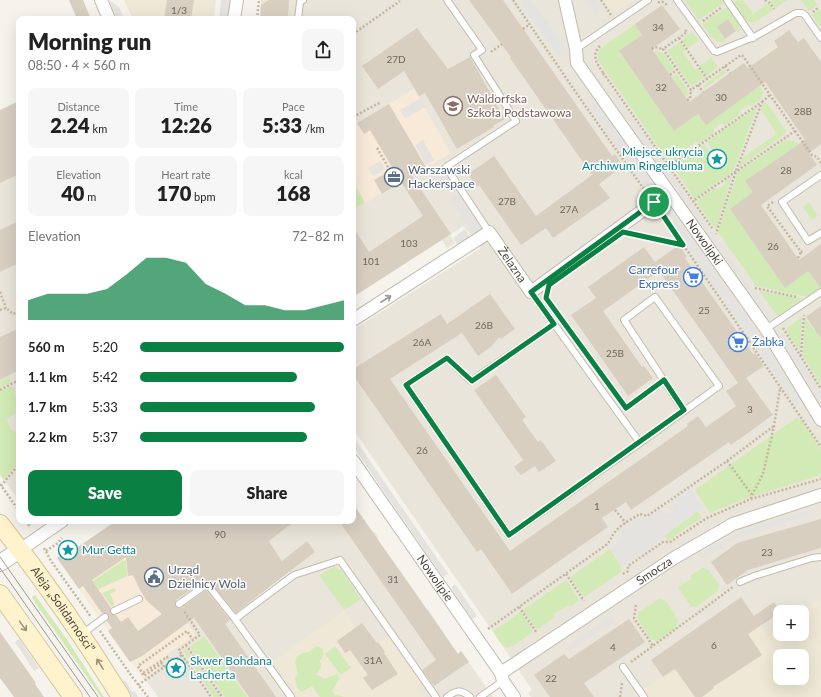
<!DOCTYPE html>
<meta charset="utf-8">
<style>
body{margin:0;font-family:Lato,sans-serif;background:#f6f6f6;color:#222;height:100vh;display:flex;flex-direction:column;font-size:15px;white-space:nowrap}
*{box-sizing:border-box;margin:0}
p{font-size:13px;color:#767676}
.icon{flex:none;width:22px;height:22px;fill:none;stroke:currentColor;stroke-width:2;stroke-linecap:round;stroke-linejoin:round}
.map{position:relative;flex:1;overflow:hidden}
.panel{position:absolute;left:16px;top:16px;width:340px;height:508px;display:flex;flex-direction:column;background:#fff;border-radius:8px;box-shadow:0 4px 16px #0002}
.panel>*{flex:none}
.fabs{position:absolute;left:773px;top:605px;display:grid;gap:8px}
.fabs a{display:grid;place-items:center;width:36px;height:36px;border-radius:8px;background:#fff;box-shadow:0 4px 16px #0002;font-size:20px}
.pin{position:absolute;display:grid;place-items:center;width:34px;height:34px;color:#fff;margin:-17px;border:2px solid #fff;border-radius:50%;box-shadow:0 1px 4px #0007}
.round{display:grid;place-items:center;flex:none;width:42px;height:42px;border-radius:8px;background:#f6f6f6}
.overview{display:flex;align-items:center;justify-content:space-between;height:68px;padding:0 12px}
h1{font-size:22px;font-weight:800;line-height:30px}
.figures{display:grid;grid-template-columns:repeat(3,1fr);gap:6px;height:68px;padding:4px 12px}
.figures div{display:grid;align-content:center;border-radius:8px;background:#f6f6f6;text-align:center}
.figures b{font-size:20px;font-weight:800}
.figures small{font-size:11px;font-weight:400}
.figures p{font-size:11px}
.chart{height:112px;padding:8px 12px}
.chart p{display:flex;justify-content:space-between}
.chart svg{width:100%;height:72px;margin-top:4px;fill:#0b8043;opacity:.7}
.button{display:flex;gap:8px;margin-top:auto;padding:8px 12px}
.button a{flex:1;height:46px;border-radius:8px;background:#0b8043;color:#fff;font-size:16px;font-weight:800;line-height:46px;text-align:center}
.button a+a{background:#f6f6f6;color:#222}
ul{padding:0 12px;list-style:none;font-size:13px}
li{display:grid;grid-template-columns:64px 48px 1fr;align-items:center;height:30px}
li i{height:10px;border-radius:5px;background:#0b8043}
.map>svg:first-child{display:block}
</style>
<div class="map">
<svg width="821" height="697" viewBox="0 0 821 697">
<rect width="100%" height="100%" fill="#f6f3ec"/>
<path fill="#eae5da" fill-rule="evenodd" d="M261 0H821V697H531L528 693 532 690 502 645 353 429V330L481 248 463 226 450 235 455 243 447 248 442 240 353 297V19H260ZM780 612H802V634H780ZM780 656H802V678H780Z
M19 116V501L0 474V125Z
M353 504 373 532H375L379 539 378 540 427 609H428L458 654 461 651 493 697H158L144 678 159 667 158 665 163 657 195 635 173 602 207 574 214 583 211 586 227 606 230 603 238 613 290 572 262 530 274 521H353Z"/>
<path fill="#f7ead8" d="M414 89 451 153 365 203 353 181V125Z
M116 521H194L173 602 195 635 163 657 165 660 158 665 160 667 143 679 57 558 74 546 76 548Z"/>
<path fill="#efe8d6" fill-rule="evenodd" d="M124 0H216L214 19H133Z
M604 0H634L614 14Z
M741 597 768 636 780 627V634H802L801 612 819 599 821 602V697H648L643 690 662 676 651 660ZM780 656H802V678H780Z
M344 611 355 627 361 623 377 643 388 635 422 683 417 686 425 697H298L273 661Z"/>
<path fill="#d2eab5" d="M685 0H722L724 3 699 20Z
M738 0 741 1 743 0 753 14 769 3 773 10C749 27 750 28 733 3Z
M772 0H787L775 8 771 2Z
M801 0H814L818 5 809 11Z
M727 7 738 22 740 31 739 34 728 19 717 27 726 42C713 44 709 33 702 24Z
M821 9V28L812 15Z
M635 24 642 35 619 52 674 131 698 114 706 124 760 86 763 92 762 98 751 106 748 105 740 111V114L725 125 721 123 714 129V133L699 143 696 142 689 147 688 151 670 164 598 60V54L600 49Z
M692 32 699 40 688 48 682 40Z
M680 42 685 51 683 52 695 70 698 69 704 78 691 86 667 51Z
M655 51 663 53 674 69 669 73 654 52Z
M711 58 718 67 706 76 699 66Z
M724 70 726 73 705 88 703 85Z
M677 74 687 89 688 95 685 97 672 77Z
M764 103H767L786 131 784 135 739 167 744 155 745 156 777 134 761 110Z
M758 106 733 171 695 198H694L673 166 704 144 713 157 711 158 716 164 721 160 717 154 716 155 707 142Z
M786 140 794 141 799 144 753 192 730 209 785 287 808 271 816 282 821 279V288L808 297 756 286 718 232 738 172Z
M732 176 716 230 696 201 715 188 718 189 726 184 725 181Z
M353 181 365 203 353 209Z
M809 202 818 216 812 220 803 207Z
M759 291 805 299 778 317Z
M802 317 800 351 787 332 788 327Z
M805 318 814 330 816 329 821 336V385L803 356Z
M10 376V383L0 388V382Z
M12 386 14 389 19 406 16 413 8 418 7 421 12 431 16 432 19 431V461L4 480 0 475V391Z
M796 418 802 420 821 450V475L750 497 710 513 695 490Z
M698 511 701 518 670 539 668 540 664 536Z
M610 549 621 566V572L584 597 570 577Z
M124 560 126 562 127 576 99 589 93 581Z
M334 567 342 571 361 599 344 610 319 575Z
M702 568 708 569 719 585 718 591 696 607H691L678 587 691 579 690 576Z
M566 580 578 598V601L570 607 568 605 554 614 555 617 538 629 536 628 523 610Z
M114 588 116 589V591L110 594 114 603 113 608 102 593Z
M35 595 68 641 104 697H101L36 604 32 597Z
M659 599 665 600 678 620 676 628 657 641 650 639 637 618 639 612Z
M521 612 533 632C527 636 511 650 505 647 500 644 496 636 493 631Z
M204 636 247 697H225L190 647Z
M316 646 322 648 324 654 320 661 321 667 316 674 324 679 337 674 339 679 332 691C335 697 339 695 344 697H320L312 686 302 692 297 688 295 679 298 673 295 662 297 656 303 653 309 652Z
M335 646 351 668 341 675 325 654Z
M186 649 220 697H214L183 651Z"/>
<path fill="#e5e3e0" d="M109 0 119 7 124 19H117Z
M221 0H230L228 19H219Z
M524 0H532L568 52 560 58 520 3Z
M586 0H597L602 7 596 14Z
M616 96 772 316 768 319 613 99Z
M421 98 426 107 405 118 400 110Z
M596 102 650 178 646 187 591 110Z
M423 140 434 160 426 165 415 145Z
M381 161 385 169 373 176 368 168Z
M438 164 452 186 443 193 428 170Z
M458 194 483 230 474 236 450 199Z
M669 206 760 336 799 397 796 408 752 341 666 217Z
M465 229 470 237 458 245 453 238Z
M784 334 821 392V402L780 337Z
M353 436 383 480 448 574 443 577 378 483 353 446Z
M690 488 703 507 664 536 665 537 622 567 611 548 619 542 623 528 635 518H647L661 508 667 516 675 510 670 502Z
M808 510 810 515 740 537 701 559 699 555 720 542 742 531Z
M455 584 477 616 472 619 451 588Z
M611 616 615 622 604 630 603 628 570 650 567 646Z
M19 639 39 668 34 671 15 642Z
M120 680 126 681 132 692 135 691 138 697H129Z"/>
<path fill="#d8cfc1" fill-rule="evenodd" d="M69 0H83L91 19H77Z
M167 0H194L191 19H164Z
M269 0H289L288 19H260L261 5Z
M469 0H503L612 156 615 154 623 166 599 184 610 198 553 238 546 228 521 245 479 185 477 187 468 174 494 156 536 216 592 175 510 58 511 57Z
M662 5 680 29 652 49 689 102 744 63 748 68 778 47 774 41 789 30 798 42 804 38 821 62V144L809 153 817 165 761 205 799 260 821 244V288L808 271 785 288 730 209 753 192 745 181 805 140 765 82 706 125 698 114 674 131 619 51 642 35 635 24Z
M728 19 736 31 725 39 717 27Z
M417 28 448 69 470 57 505 119 493 126 494 127 457 149 425 93 419 96 404 71 378 89 362 66Z
M19 101V174L0 183V110Z
M389 104 426 167 412 176 451 234 353 297V227L369 252 423 216 401 182 382 194 374 180 393 169 370 130 364 134 357 123Z
M19 221V263L0 272V230Z
M679 245 687 257 685 258 753 354 755 353 764 366 746 378 773 415 731 445 729 442 631 510 626 502 602 518 608 527 512 594 481 549 477 552 353 375V369L441 314 447 324 490 294 515 329 501 339 499 337 492 346 478 356 462 333 390 379 510 551 688 426 687 424 698 416 706 427 736 406 726 391 738 383 659 271 603 311 642 367 644 366 653 378 628 396 571 315 596 298 588 287 644 247 655 262Z
M821 306V338L806 317Z
M19 328V370L0 380V337Z
M496 375 526 417 522 420 538 442 541 440 556 461 539 472 535 466 521 475 514 467 523 460 474 390Z
M353 504 458 654 461 651 469 662 434 686 422 670 436 660 339 521H353Z
M821 519V548L748 570 727 585 711 562 737 543Z
M116 521H295L269 541 282 561 307 541 315 552 236 613 208 580H204L176 600 175 604 177 608H181L206 590 230 620 225 624 276 697H249L194 618 142 656 130 662 108 631 112 628 107 621 109 618V615L106 613H102L83 586 79 589 57 558 74 546 75 549ZM126 557 128 576 133 575 140 590 147 601 162 614 138 631 128 617 121 622 116 615 111 614 110 611 111 608 92 580Z
M741 597 754 616 774 602 781 612 748 634 762 655 713 687 714 688 702 697H695L675 669 663 677 651 660Z
M629 619 645 642 584 683 594 697H550L534 675 564 654 569 659Z
M362 623 377 643 378 642 385 652 384 653 398 674 372 690 363 678 368 675 350 650 345 653 337 641Z
M0 632 36 683 35 684 44 697H14L0 678Z"/>
<g fill="none" stroke-linecap="round" stroke-linejoin="round">
<g stroke="#c2bbae" stroke-width="8">
<path id="service" d="M447 0 482 50 474 55 516 121 446 167 489 232
M677 0 714 51 717 52 756 36 796 13H802L805 15 821 38
M727 0 753 38
M298 19 300 2 303 0
M576 49 648 0
M821 175 782 202 808 241 821 233
M531 292 640 443 719 386 655 297 624 320 684 411
M554 324 471 381 447 358 406 385 509 535 640 443
M766 329 821 292
M740 582 754 576 812 558 821 557
M179 604 207 584 235 619
M114 611 139 599
M82 634 105 617
M623 667 644 697
M291 697 235 619 294 575 340 560 436 697
M447 697C456 690 461 689 470 697
M480 697 503 681"/>
</g>
<g stroke="#c2bbae" stroke-width="14">
<g id="minor">
<path d="M101 0 109 19"/>
<path id="s1" d="M565 0 576 49 577 63 766 329 821 420"/>
<path d="M234 19 237 0"/>
<path id="s2" d="M353 320 489 232 531 292 668 192"/>
<path id="s3" d="M353 461 501 673 503 681 514 697"/>
<path d="M20 550 62 521"/>
<path id="s4" d="M501 673 674 558 733 524 821 495"/>
</g>
</g>
<g stroke="#c2bbae" stroke-width="18">
<path id="tertiary" d="M0 563 20 550"/>
</g>
<g stroke="#d6c79b" stroke-width="20">
<g id="secondary">
<path id="s5" d="M0 524C44 580 84 637 121 697"/>
<path d="M0 594 73 697"/>
</g>
</g>
<path stroke="#c4b79f" stroke-width="2.5" stroke-dasharray="2 2" stroke-linecap="butt" d="M513 0 577 94 646 192
M601 0 611 15
M765 0 770 3 774 9
M658 3C662 0 665 3 668 6
M813 12 819 7
M257 19 259 0
M703 21 722 7
M523 29 530 24
M685 30 687 32 663 49 691 90 741 55 743 56 795 131 693 201
M353 34 400 1
M679 38 707 79
M600 46C590 56 598 65 604 74
M652 49 655 47 663 49
M491 52 502 44
M725 66 730 73
M603 75 604 74 712 228
M670 75 677 70
M698 85 703 92
M687 100 690 99 691 90
M762 102 770 95
M353 117 381 102
M795 131 812 155 817 157 821 163
M377 148 391 172
M669 166 762 102 736 171 716 234
M773 202 767 206 801 252 804 250
M661 212 821 447
M633 234 683 245
M798 258 801 252
M755 288 797 297
M0 292 6 308
M0 310 6 308 13 314 19 312
M783 328 821 389
M801 356 804 315
M16 381 19 392
M0 390 19 380
M625 408 657 385
M727 461 752 495
M0 484 19 511
M1 486 19 464
M751 499 752 495 763 474 774 426 780 388
M615 510 626 523
M26 521 30 527
M44 548 51 561 91 617
M46 551 58 543 62 538
M566 574 584 601
M623 574 628 571V566L663 542H670L707 518 751 499 821 479
M636 605 634 618 653 646
M519 607 537 633
M488 629 606 545C611 541 611 536 615 532 621 524 632 519 640 514L647 516 727 461 774 426
M100 631 133 678 148 697
M186 645 222 697
M182 655 211 697
M631 662 733 587
M170 663 182 655 179 650 200 635 184 611
M164 667 162 663 144 676 138 666 187 631 193 640
M138 685 170 663 167 657 143 673
M620 697 622 683"/>
<use href="#service" stroke="#fff" stroke-width="6"/>
<use href="#minor" stroke="#fff" stroke-width="12"/>
<use href="#tertiary" stroke="#fff" stroke-width="16"/>
<use href="#secondary" stroke="#fff3cd" stroke-width="18"/>
<path stroke="#9a9a9a" stroke-width="1" d="M0 557 98 697
M0 568 90 697"/>
</g>
<defs><path id="oneway-shaft" d="M-6 0H5M1.5-3L5.5 0L1.5 3" fill="none" stroke-width="1.6" stroke-linecap="round" stroke-linejoin="round"/></defs>
<use stroke="#9c9892" href="#oneway-shaft" transform="translate(386 299) rotate(-33)"/>
<g stroke="#9c937c">
<use href="#oneway-shaft" transform="translate(23 626) rotate(55)"/>
<use href="#oneway-shaft" transform="translate(100 664) rotate(-122)"/>
</g>
<g fill="none" stroke-linecap="round" stroke-linejoin="round">
<g stroke="#fff" stroke-width="8">
<path id="route" d="M654 202 683 245 623 232 549 285 546 298 626 408 664 380 684 410 509 535 406 385 447 358 472 381 554 324 531 292Z"/>
</g>
<use href="#route" stroke="#0b8043" stroke-width="5"/>
</g>
<defs>
<g id="school-ring" transform="scale(1)"><circle r="9.5" fill="#fff" stroke="#8d6e63" stroke-width="1.5"/><path d="M0-5L7-2L0 1L-7-2ZM-4 1L0 2.5L4 1V4Q0 6-4 4Z" fill="#8d6e63"/></g>
<g id="sight-ring" transform="scale(1)"><circle r="9.5" fill="#fff" stroke="#0f9aa8" stroke-width="1.5"/><path d="M0-6L1.8-2.2L6-1.7L2.9 1.2L3.7 5.4L0 3.3L-3.7 5.4L-2.9 1.2L-6-1.7L-1.8-2.2Z" fill="#0f9aa8"/></g>
<g id="office-ring" transform="scale(1)"><circle r="9.5" fill="#fff" stroke="#5c6f8a" stroke-width="1.5"/><path d="M-6-3h4V-5.5h4V-3h4V5H-6ZM-1-4.5V-3h2v-1.5ZM-6 0V1H6V0Z" fill="#5c6f8a"/></g>
<g id="supermarket-ring" transform="scale(1)"><circle r="9.5" fill="#fff" stroke="#3f7fe0" stroke-width="1.5"/><path d="M-6-5.5h2.5l.6 2H6L4.5 2H-2.5L-4.4-4H-6ZM-1.5 3.2a1.3 1.3 0 1 0 .1 0ZM3 3.2a1.3 1.3 0 1 0 .1 0Z" fill="#3f7fe0"/></g>
<g id="civic-ring" transform="scale(1)"><circle r="9.5" fill="#fff" stroke="#5c6f8a" stroke-width="1.5"/><path d="M-.6-6.5H3V-4.5H.6V-3L4-1V1h2V6H-6V1h2V-1L-.6-3ZM-1.2 2.5V6h2.4V2.5Z" fill="#5c6f8a"/></g>
</defs>
<g fill-rule="evenodd">
<use href="#school-ring" x="453" y="106"/>
<use href="#sight-ring" x="717" y="159"/>
<use href="#office-ring" x="394" y="177"/>
<use href="#supermarket-ring" x="693" y="277"/>
<use href="#supermarket-ring" x="738" y="342"/>
<use href="#sight-ring" x="68" y="550"/>
<use href="#civic-ring" x="154" y="577"/>
<use href="#sight-ring" x="176" y="668"/>
</g>
<g text-anchor="middle" stroke-width="3" stroke-linejoin="round" paint-order="stroke">
<g font-size="10" fill="#6e675b">
<text x="179" y="14">1/3</text>
<text x="658" y="31">34</text>
<text x="396" y="63">27D</text>
<text x="661" y="91">32</text>
<text x="721" y="101">30</text>
<text x="803" y="115">28B</text>
<text x="786" y="174">28</text>
<text x="507" y="205">27B</text>
<text x="569" y="213">27A</text>
<text x="409" y="247">103</text>
<text x="773" y="250">26</text>
<text x="371" y="265">101</text>
<text x="704" y="314">25</text>
<text x="484" y="329">26B</text>
<text x="422" y="346">26A</text>
<text x="615" y="357">25B</text>
<text x="750" y="413">3</text>
<text x="422" y="454">26</text>
<text x="597" y="510">1</text>
<text x="220" y="538">90</text>
<text x="767" y="556">23</text>
<text x="393" y="583">31</text>
<text x="714" y="649">6</text>
<text x="613" y="651">4</text>
<text x="373" y="664">31A</text>
<text x="551" y="682">22</text>
</g>
<g font-size="12" fill="#785e54" stroke="#fff" text-anchor="start">
<text x="467" y="103">Waldorfska<tspan x="467" dy="14">Szkoła Podstawowa</tspan></text>
</g>
<g font-size="12" fill="#0d838f" stroke="#fff" text-anchor="start">
<text x="703" y="156" text-anchor="end">Miejsce ukrycia<tspan x="703" dy="14">Archiwum Ringelbluma</tspan></text>
<text x="82" y="554">Mur Getta</text>
<text x="190" y="665">Skwer Bohdana<tspan x="190" dy="14">Lacherta</tspan></text>
</g>
<g font-size="12" fill="#4e5e75" stroke="#fff" text-anchor="start">
<text x="408" y="174">Warszawski<tspan x="408" dy="14">Hackerspace</tspan></text>
<text x="168" y="574">Urząd<tspan x="168" dy="14">Dzielnicy Wola</tspan></text>
</g>
<g font-size="12" fill="#4b4439" stroke="#fff">
<text dy="4" stroke="none"><textPath href="#s1" startOffset="284">Nowolipki</textPath></text>
<text dy="4" stroke="none"><textPath href="#s2" startOffset="202">Żelazna</textPath></text>
<text dy="4" stroke="none"><textPath href="#s4" startOffset="184">Smocza</textPath></text>
<text dy="4" stroke="none"><textPath href="#s3" startOffset="143">Nowolipie</textPath></text>
<text dy="4" stroke="none"><textPath href="#s5" startOffset="106">Aleja „Solidarności”</textPath></text>
</g>
<g font-size="12" fill="#366cbe" stroke="#fff" text-anchor="end">
<text x="679" y="274">Carrefour<tspan x="679" dy="14">Express</tspan></text>
<text x="752" y="346" text-anchor="start">Żabka</text>
</g>
</g>
</svg>
<div class="fabs">
<a>+</a>
<a>−</a>
</div>
<div class="pin" style="left:654px;top:202px;background:#1e9e55"><svg class="icon" aria-label="arrive" viewBox="0 0 24 24"><path d="M6 21V4h12l-3 4 3 4H6"/></svg></div>
<section class="panel">
<div class="overview"><div><h1>Morning run</h1><p>08:50 · 4 × 560 m</p></div><a class="round"><svg class="icon" aria-label="share" viewBox="0 0 24 24"><path d="M12 15V3M7 8l5-5 5 5M5 13v7h14v-7"/></svg></a></div>
<div class="figures">
<div><p>Distance</p><b>2.24<small> km</small></b></div>
<div><p>Time</p><b>12:26</b></div>
<div><p>Pace</p><b>5:33<small> /km</small></b></div>
</div>
<div class="figures">
<div><p>Elevation</p><b>40<small> m</small></b></div>
<div><p>Heart rate</p><b>170<small> bpm</small></b></div>
<div><p>kcal</p><b>168</b></div>
</div>
<div class="chart"><p><span>Elevation</span>72–82 m</p>
<svg viewBox="0 0 160 44" preserveAspectRatio="none"><path d="M0 44V32L10 28L20 28L30 28L40 25L50 16L60 6L70 6L80 9L90 22L100 28L110 35L120 35L130 38L140 38L150 35L160 32V44z"/></svg>
</div>
<ul>
<li><b>560 m</b>5:20<i style="width:100%"></i></li>
<li><b>1.1 km</b>5:42<i style="width:77%"></i></li>
<li><b>1.7 km</b>5:33<i style="width:86%"></i></li>
<li><b>2.2 km</b>5:37<i style="width:82%"></i></li>
</ul>
<div class="button"><a>Save</a><a>Share</a></div>
</section>
</div>
